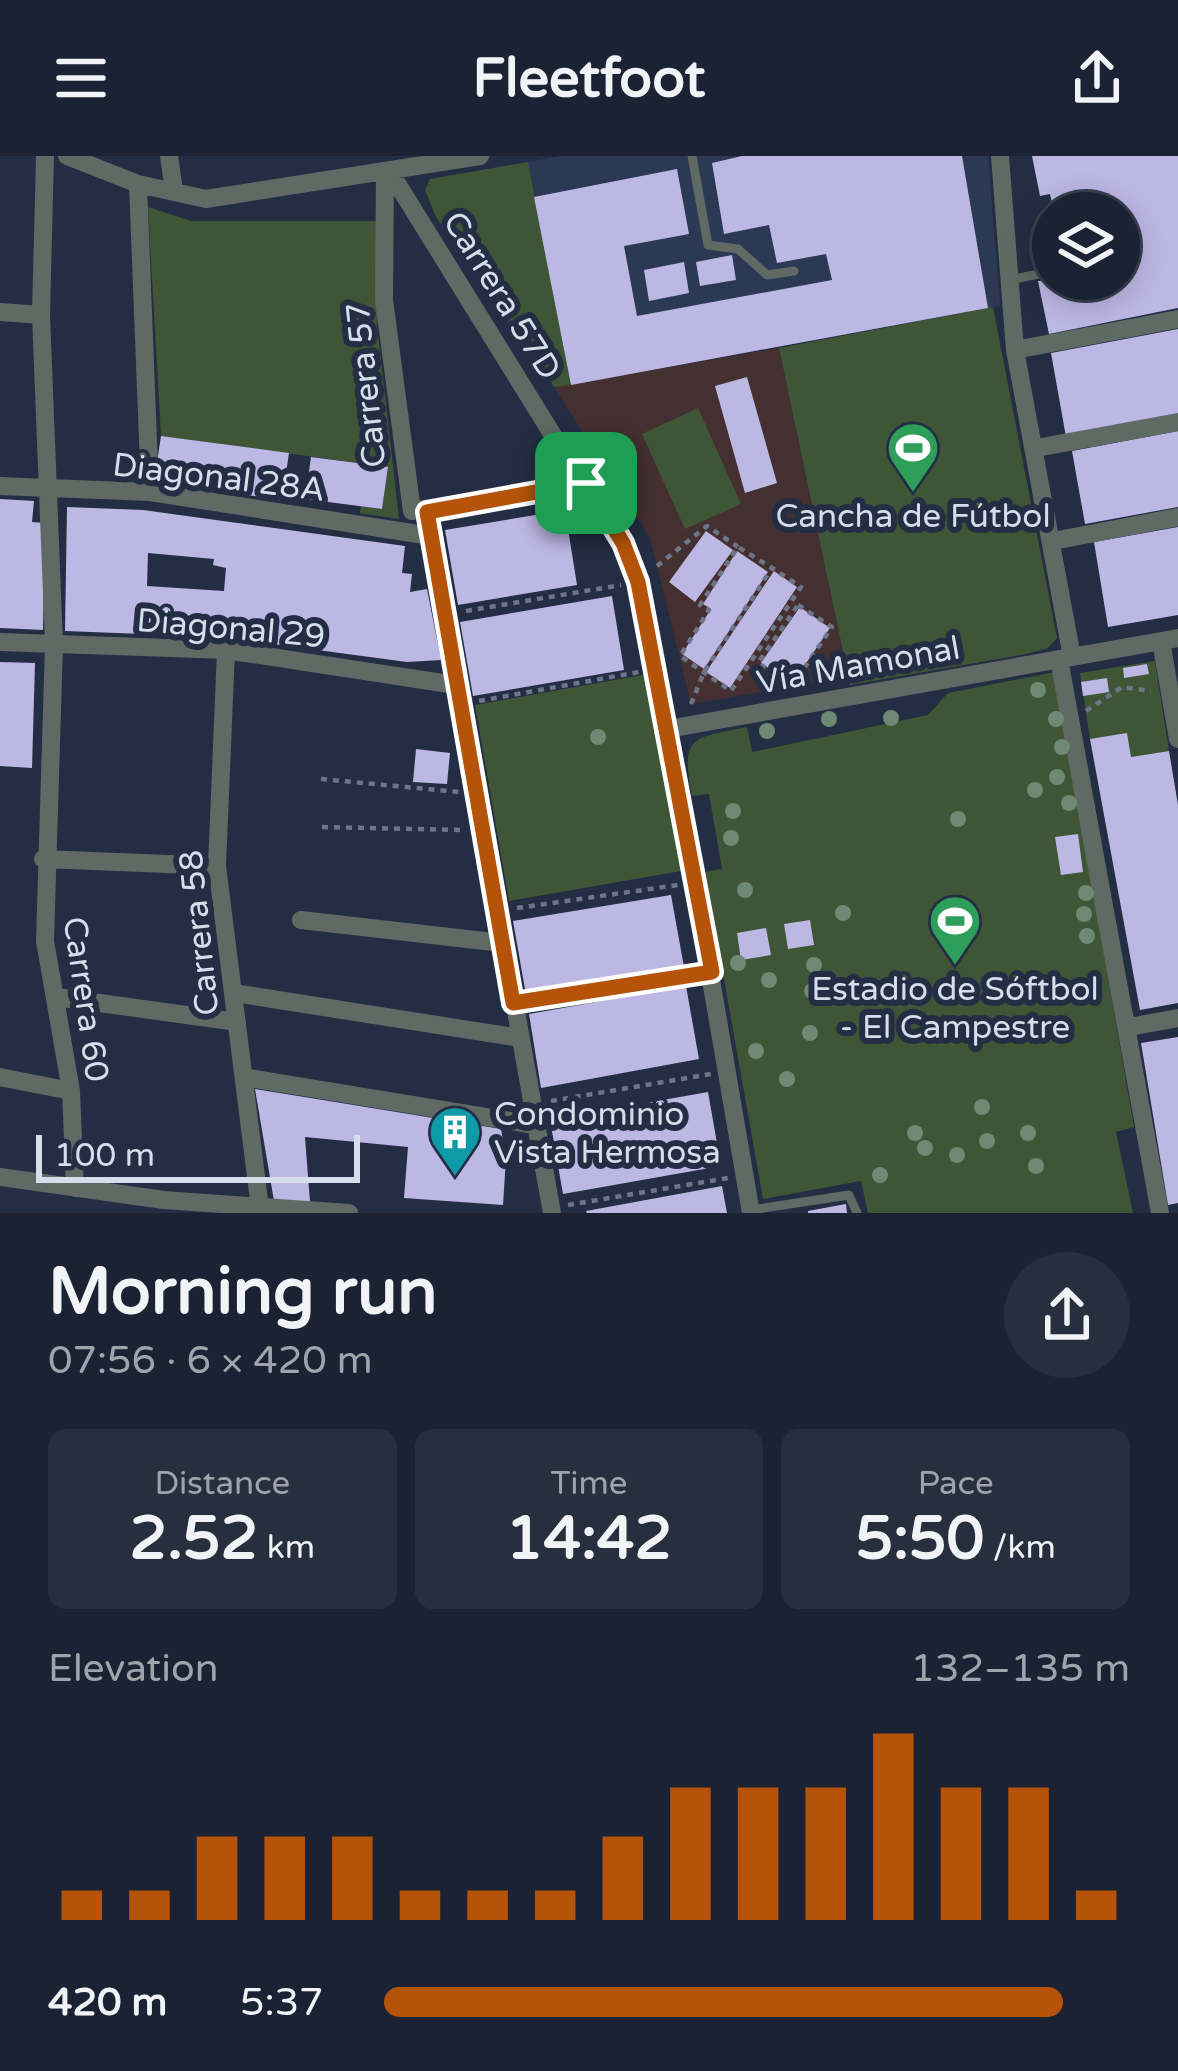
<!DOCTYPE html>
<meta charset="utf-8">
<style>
body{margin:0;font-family:"Varela Round",sans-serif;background:#272f3f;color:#f1f3f6;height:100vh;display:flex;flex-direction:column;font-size:45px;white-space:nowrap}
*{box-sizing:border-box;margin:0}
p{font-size:39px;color:#9fa4ac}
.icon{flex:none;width:66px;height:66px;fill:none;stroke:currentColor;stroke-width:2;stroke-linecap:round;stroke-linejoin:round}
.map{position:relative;height:1057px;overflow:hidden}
.details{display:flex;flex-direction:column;background:#1a2233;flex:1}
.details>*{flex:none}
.fabs{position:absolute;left:1032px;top:36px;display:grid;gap:24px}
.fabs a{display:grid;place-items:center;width:108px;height:108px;border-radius:50%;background:#1a2233;box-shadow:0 6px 30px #0003,0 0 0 3px #383f4e;font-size:60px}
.scale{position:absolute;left:36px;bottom:30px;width:324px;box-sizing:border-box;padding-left:12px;border:6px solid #d6ddeb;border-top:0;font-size:33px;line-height:42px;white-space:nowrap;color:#d6ddeb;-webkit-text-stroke:9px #232e44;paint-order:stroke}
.pin{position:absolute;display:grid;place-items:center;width:102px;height:102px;color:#fff;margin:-51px;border-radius:24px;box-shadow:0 6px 18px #0006}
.round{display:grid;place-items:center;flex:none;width:126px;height:126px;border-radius:63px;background:#272f3f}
.head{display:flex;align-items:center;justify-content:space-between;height:204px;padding:0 48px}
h1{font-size:66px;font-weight:700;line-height:90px}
.figures{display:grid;grid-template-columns:repeat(3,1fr);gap:18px;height:204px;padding:12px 48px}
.figures div{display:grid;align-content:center;border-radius:18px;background:#272f3f;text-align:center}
.figures b{font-size:60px;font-weight:700}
.figures small{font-size:33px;font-weight:400}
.figures p{font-size:33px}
.chart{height:336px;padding:24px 48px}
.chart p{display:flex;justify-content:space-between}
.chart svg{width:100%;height:216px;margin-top:12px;stroke:#b45309;stroke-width:6}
ul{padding:0 48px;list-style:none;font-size:39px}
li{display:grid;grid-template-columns:192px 144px 1fr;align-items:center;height:90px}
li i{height:30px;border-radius:15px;background:#b45309}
header{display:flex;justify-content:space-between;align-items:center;height:156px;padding:0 48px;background:#1a2233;font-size:54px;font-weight:700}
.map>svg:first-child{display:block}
</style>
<header><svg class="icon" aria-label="menu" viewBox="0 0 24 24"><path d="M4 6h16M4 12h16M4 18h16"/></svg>Fleetfoot<svg class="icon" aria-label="share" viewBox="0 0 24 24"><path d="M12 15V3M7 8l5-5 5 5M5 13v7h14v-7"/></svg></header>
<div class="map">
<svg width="1178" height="1057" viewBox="0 0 1178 1057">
<rect width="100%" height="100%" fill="#232e44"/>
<path fill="#2b3954" d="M560 0H988L1000 150 571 229 528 6Z"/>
<path fill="#443030" d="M779 192 848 521 691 548 650 382 554 231Z"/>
<path fill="#3f5636" d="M528 6 571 229 554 231 436 61 425 34 430 23Z
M148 51 191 65H380L377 169 399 363 360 357 361 350 382 353 388 311 161 280Z
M993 151 1057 482 1048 492 1026 498 850 529 779 192Z
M698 252 741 348 685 373 642 278Z
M1155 505 1169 595 1131 601 1127 578 1090 583 1080 517Z
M1055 516 1134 971 1116 976 1133 1057H868L861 1025 763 1043 705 716 722 713 709 638 692 640C680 580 691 582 747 571L752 596 928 559 948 537Z
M648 518 681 715 509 745 475 549Z"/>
<path fill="#bdb7e4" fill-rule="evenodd" d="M742 0H962L988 152 571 229 534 41 677 13 689 78 624 90 637 160 832 124 826 98 777 107 769 69 724 78 712 7Z
M1032 0H1178V152L1049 178 1038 125 1119 123V108L1135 105 1132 91 1119 94V57H1054L1050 38 1040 40Z
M732 99 736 124 700 130 696 106Z
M684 106 689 137 649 145 644 114Z
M1178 173V260L1066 281 1051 197Z
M747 221 777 327 745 337 715 230Z
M1178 275V351L1085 368 1072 295Z
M161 280 289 297 282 344 154 326Z
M311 301 388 311 382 353 305 343Z
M0 343 34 345 32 366 45 367 43 474 0 472Z
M67 351 143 354 405 390 402 417 412 418 410 436 427 433 441 504 407 506 220 481 65 475ZM148 397 214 403 213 409 226 412 224 435 147 430Z
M565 354 577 429 458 449 445 374Z
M1178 371V459L1108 471 1094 386Z
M706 375 733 394 695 446 669 426Z
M737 395 768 416 704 513 682 498 711 453 703 448Z
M774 415 797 431 730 532 706 516Z
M612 440 624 514 473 540 460 466Z
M800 451 830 472 792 528 761 507Z
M0 506 35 507 32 612 0 610Z
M1147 508 1149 518 1124 522 1123 512Z
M1107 522 1109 536 1083 540 1081 526Z
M1127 577 1131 601 1169 595 1178 649V847L1140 854 1090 583Z
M416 593 450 597 447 628 413 626Z
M1078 678 1083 716 1061 719 1055 681Z
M671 739 684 811 526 839 513 765Z
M810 764 814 789 788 793 784 768Z
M766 772 771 799 741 804 737 777Z
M686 830 699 903 541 932 529 858Z
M1178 881V1047L1168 1049 1141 887Z
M255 933 501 973 506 1002 503 1049 404 1042 408 991 305 981 310 1046 274 1045Z
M708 936 721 1010 563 1038 550 964Z
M722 1030 727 1057H587L586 1055Z
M846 1048 847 1057H808V1055Z"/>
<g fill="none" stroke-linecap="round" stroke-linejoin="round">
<path stroke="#6d7689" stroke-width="4.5" stroke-dasharray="6 6" stroke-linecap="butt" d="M657 410 707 370 738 391
M798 449 832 471 792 530 758 507Z
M466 455 621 429
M479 545 639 516
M691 548 704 516 772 412 801 431 731 535 680 500 709 454 700 449 738 391 772 412
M1086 555 1122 531 1151 535
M321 623 459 636
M322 671 464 674
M517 752 678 729
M534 844 689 819
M551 945 711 918
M568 1049 728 1022"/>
<path stroke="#5e6a63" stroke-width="9" d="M692 0 708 89 738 93 767 119 794 115
M1119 102 1124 100
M1009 124 1053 115
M751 1054 849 1039 857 1057"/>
<path stroke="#5e6a63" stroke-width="18" d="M45 0 41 159 54 488 45 785 71 935 75 1032
M67 0 138 28 206 43 480 0
M169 0 174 35
M1000 0 1015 194 1072 501
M390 16 632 407 668 573 751 1057
M385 17 384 144 412 355 586 327
M138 28 150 336
M0 156 41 159
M1015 194 1178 163
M1036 292 1178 266
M0 330 150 336 431 380
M427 356 552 1057
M1053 385 1178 361
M1161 485 1178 583
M0 486 226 494 456 529
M226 494 217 710 260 1052
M1059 503 1160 1057
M668 573 1178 482
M43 703 217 710
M301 764 502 787
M234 837 520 882
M56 841 237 866
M1129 871 1178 862
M0 921 71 935
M248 922 535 969
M0 1021 164 1044 349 1057"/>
</g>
<g fill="#6e8a74">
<circle cx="1038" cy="534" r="8"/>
<circle cx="891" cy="562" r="8"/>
<circle cx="829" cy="563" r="8"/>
<circle cx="1056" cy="563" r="8"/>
<circle cx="767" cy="575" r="8"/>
<circle cx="598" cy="581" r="8"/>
<circle cx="1062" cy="591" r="8"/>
<circle cx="1057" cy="621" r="8"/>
<circle cx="1035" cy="634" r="8"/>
<circle cx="1069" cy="647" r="8"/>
<circle cx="733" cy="655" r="8"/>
<circle cx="958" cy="663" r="8"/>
<circle cx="731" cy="682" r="8"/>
<circle cx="745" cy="734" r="8"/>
<circle cx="1086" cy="737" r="8"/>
<circle cx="843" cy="757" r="8"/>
<circle cx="1084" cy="758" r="8"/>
<circle cx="1087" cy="780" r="8"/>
<circle cx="738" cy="807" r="8"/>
<circle cx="814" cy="809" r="8"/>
<circle cx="769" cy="824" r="8"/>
<circle cx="812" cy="835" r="8"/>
<circle cx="810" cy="877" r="8"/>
<circle cx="756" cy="895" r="8"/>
<circle cx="787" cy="923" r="8"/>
<circle cx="982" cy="951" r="8"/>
<circle cx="915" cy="977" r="8"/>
<circle cx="1028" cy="977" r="8"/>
<circle cx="987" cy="985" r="8"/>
<circle cx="925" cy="992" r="8"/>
<circle cx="957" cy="999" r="8"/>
<circle cx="1036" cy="1010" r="8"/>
<circle cx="880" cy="1019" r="8"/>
</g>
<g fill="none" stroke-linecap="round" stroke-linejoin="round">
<g stroke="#fff" stroke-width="24">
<path id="route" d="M586 327 623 387 638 426 712 816 513 847 427 356Z"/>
</g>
<use href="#route" stroke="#b45309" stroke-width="15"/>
</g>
<defs>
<g id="stadium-pin" transform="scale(2.7)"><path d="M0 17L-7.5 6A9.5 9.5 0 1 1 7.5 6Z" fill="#2e9e5b" stroke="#232e44"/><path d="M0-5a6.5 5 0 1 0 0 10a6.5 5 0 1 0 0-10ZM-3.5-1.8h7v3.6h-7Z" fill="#fff"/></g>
<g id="building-pin" transform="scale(2.7)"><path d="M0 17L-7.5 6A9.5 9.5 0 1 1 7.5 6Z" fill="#0f9aa8" stroke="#232e44"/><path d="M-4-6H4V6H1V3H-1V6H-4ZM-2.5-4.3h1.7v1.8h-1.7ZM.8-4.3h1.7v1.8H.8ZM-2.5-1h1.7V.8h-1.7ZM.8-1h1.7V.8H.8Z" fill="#fff"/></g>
</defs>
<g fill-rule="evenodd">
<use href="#stadium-pin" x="913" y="292"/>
<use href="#stadium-pin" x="955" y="765"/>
<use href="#building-pin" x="455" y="976"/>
</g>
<g text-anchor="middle" stroke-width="12" stroke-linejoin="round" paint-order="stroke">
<g font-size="33" fill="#d6ddeb" stroke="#232e44">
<text transform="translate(503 139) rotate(58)" y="12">Carrera 57D</text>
<text transform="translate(365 229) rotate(-96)" y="12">Carrera 57</text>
<text transform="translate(219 320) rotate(7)" y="12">Diagonal 28A</text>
<text transform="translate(231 471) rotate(5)" y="12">Diagonal 29</text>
<text transform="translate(858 508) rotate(-10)" y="12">Vía Mamonal</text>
<text transform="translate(198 777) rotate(-96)" y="12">Carrera 58</text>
<text transform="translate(87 843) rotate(82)" y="12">Carrera 60</text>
</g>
<g font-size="33" fill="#d6ddeb" stroke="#232e44">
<text x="913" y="371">Cancha de Fútbol</text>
<text x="955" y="844">Estadio de Sóftbol<tspan x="955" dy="38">- El Campestre</tspan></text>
<text x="494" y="969" text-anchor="start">Condominio<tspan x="494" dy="38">Vista Hermosa</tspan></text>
</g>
</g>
</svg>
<div class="fabs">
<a><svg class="icon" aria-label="layers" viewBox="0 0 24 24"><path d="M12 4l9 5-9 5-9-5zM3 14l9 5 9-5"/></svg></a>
</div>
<div class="scale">100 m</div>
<div class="pin" style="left:586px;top:327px;background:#1e9e55"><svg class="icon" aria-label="arrive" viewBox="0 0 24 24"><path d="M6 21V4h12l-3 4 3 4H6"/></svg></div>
</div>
<section class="details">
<div class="head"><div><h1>Morning run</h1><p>07:56 · 6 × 420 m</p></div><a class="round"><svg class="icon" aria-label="share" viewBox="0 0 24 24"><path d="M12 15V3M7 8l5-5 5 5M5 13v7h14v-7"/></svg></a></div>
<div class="figures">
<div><p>Distance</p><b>2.52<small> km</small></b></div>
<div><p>Time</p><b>14:42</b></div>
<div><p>Pace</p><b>5:50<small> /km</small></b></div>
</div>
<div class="chart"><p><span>Elevation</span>132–135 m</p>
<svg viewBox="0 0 160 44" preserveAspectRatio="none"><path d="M5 44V38M15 44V38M25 44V27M35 44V27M45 44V27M55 44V38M65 44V38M75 44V38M85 44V27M95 44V17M105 44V17M115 44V17M125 44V6M135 44V17M145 44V17M155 44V38"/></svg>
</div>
<ul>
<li><b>420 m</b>5:37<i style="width:91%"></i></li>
</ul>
</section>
